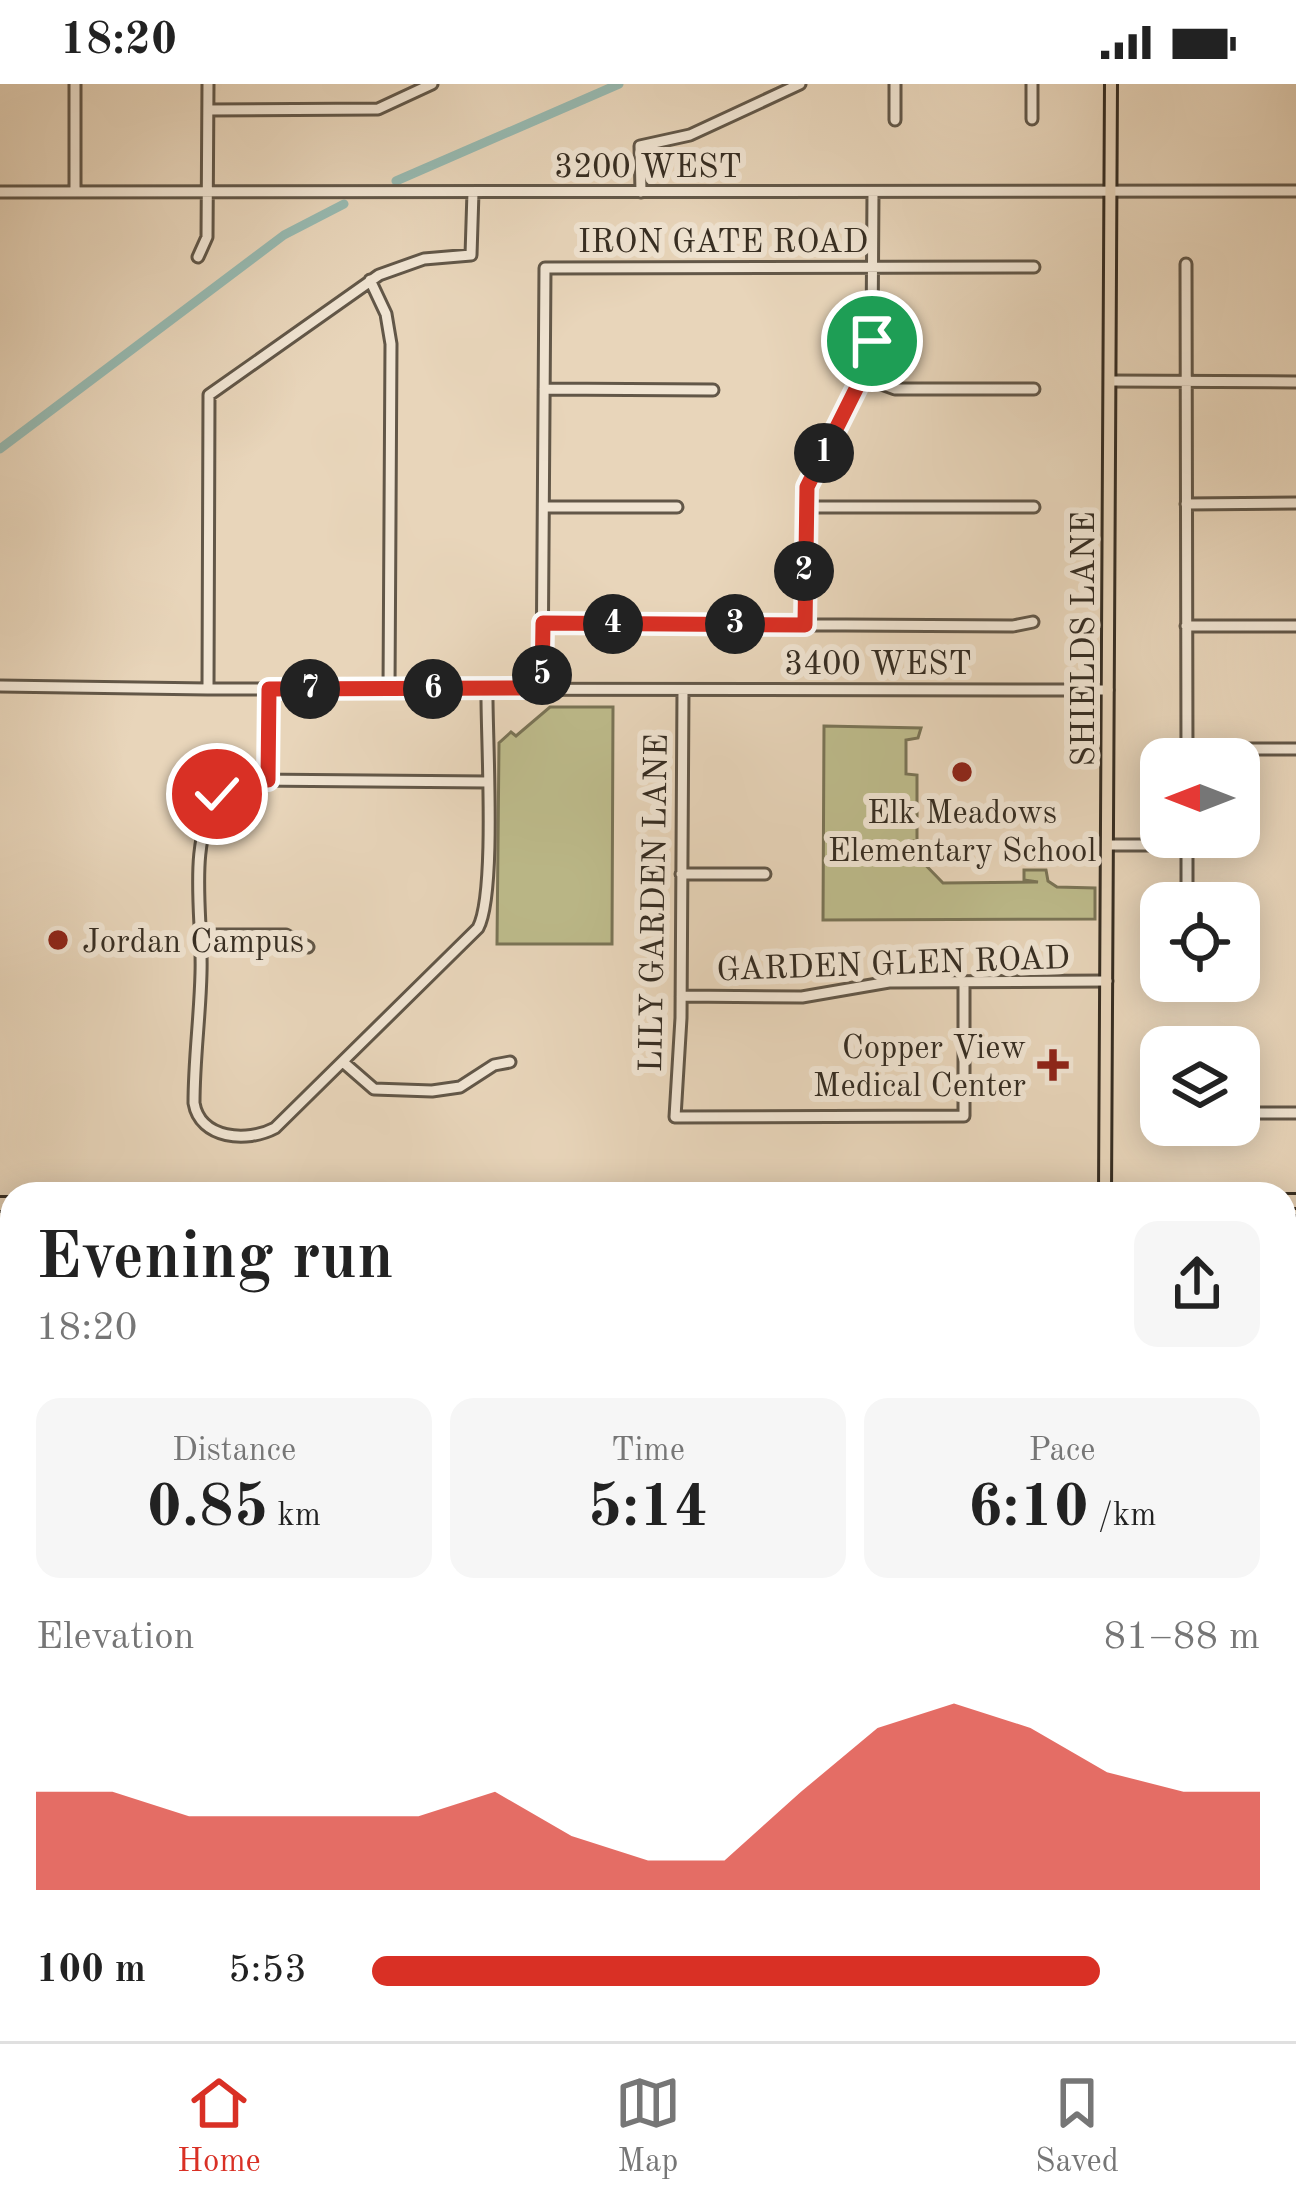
<!DOCTYPE html>
<meta charset="utf-8">
<style>
body{margin:0;font-family:"Old Standard TT",serif;background:#f6f6f6;color:#222;height:100vh;display:flex;flex-direction:column;font-size:45px;white-space:nowrap}
*{box-sizing:border-box;margin:0}
p{font-size:39px;color:#767676}
.icon{flex:none;width:66px;height:66px;fill:none;stroke:currentColor;stroke-width:2;stroke-linecap:round;stroke-linejoin:round}
.map{position:relative;flex:1;overflow:hidden}
.drawer{position:absolute;left:0px;top:1098px;width:1296px;height:861px;display:flex;flex-direction:column;background:#fff;border-radius:36px 36px 0 0;box-shadow:0 6px 30px #0003}
.drawer>*{flex:none}
.needle{width:78px;rotate:270deg}
.buttons{position:absolute;left:1140px;top:654px;display:grid;gap:24px}
.buttons a{display:grid;place-items:center;width:120px;height:120px;border-radius:24px;background:#fff;box-shadow:0 6px 30px #0003;font-size:60px}
.pin{position:absolute;display:grid;place-items:center;width:102px;height:102px;color:#fff;margin:-51px;border:6px solid #fff;border-radius:50%;box-shadow:0 3px 12px #0007}
.km{position:absolute;width:60px;height:60px;margin:-30px;border-radius:50%;background:#222;color:#fff;font-size:33px;line-height:60px;text-align:center}
.round{display:grid;place-items:center;flex:none;width:126px;height:126px;border-radius:24px;background:#f6f6f6}
.summary{display:flex;align-items:center;justify-content:space-between;height:204px;padding:0 36px}
h1{font-size:66px;font-weight:700;line-height:90px}
.metrics{display:grid;grid-template-columns:repeat(3,1fr);gap:18px;height:204px;padding:12px 36px}
.metrics div{display:grid;align-content:center;border-radius:24px;background:#f6f6f6;text-align:center}
.metrics b{font-size:60px;font-weight:700}
.metrics small{font-size:33px;font-weight:400}
.metrics p{font-size:33px}
.chart{height:336px;padding:24px 36px}
.chart p{display:flex;justify-content:space-between}
.chart svg{width:100%;height:216px;margin-top:12px;fill:#d93025;opacity:.7}
ul{padding:0 36px;list-style:none;font-size:39px}
li{display:grid;grid-template-columns:192px 144px 1fr;align-items:center;height:90px}
li i{height:30px;border-radius:15px;background:#d93025}
.status{display:flex;justify-content:space-between;align-items:center;height:84px;padding:0 60px;background:#fff;direction:ltr}
.status svg{height:33px;fill:currentColor}
.tab-bar{display:flex;justify-content:space-around;align-items:center;height:168px;border-top:3px solid #e0e0e0;background:#fff;font-size:33px;color:#767676}
.tab-bar a{display:grid;justify-items:center;gap:6px}
.tab-bar .current{color:#d93025}
.map>svg:first-child{display:block}
</style>
<div class="status"><b>18:20</b><svg viewBox="0 0 49 12"><path d="M0 12V9h3v3zM5 12V6h3v6zM10 12V3h3v9zM15 12V0h3v12zM26 1h20v11H26zM47 4h2v5h-2z"/></svg></div>
<div class="map">
<svg width="1296" height="1957" viewBox="0 0 1296 1957">
<rect width="100%" height="100%" fill="#e8d5ba"/>
<filter id="stains"><feTurbulence type="fractalNoise" baseFrequency=".00167" numOctaves="4"/><feColorMatrix values="0 0 0 0 .2 0 0 0 0 .09 0 0 0 0 .02 0 0 0 .5 -.17"/></filter>
<radialGradient id="worn" r=".72"><stop offset=".6" stop-color="#630" stop-opacity="0"/><stop offset="1" stop-color="#630" stop-opacity=".3"/></radialGradient>
<path fill="#bdbb8b" stroke="#7a7456" stroke-width="3" d="M550 623H613L612 860H497L499 659 511 648 516 652Z
M824 642 921 644 918 654 906 656V690L917 691V719L907 720V728H917V757H907V762L943 799 1038 798 1024 796V786H1046L1048 797 1057 803 1095 804V835L823 836Z
M1284 1447H1296V1567H1284Z"/>
<g fill="none" stroke-linecap="round" stroke-linejoin="round">
<path stroke="#97b9b0" stroke-width="9" d="M396 97 619 0
M0 365 284 151 344 120
M1265 1957 1296 1947"/>
<g stroke="#625748" stroke-width="15">
<path id="minor" d="M75 0V108
M895 0V36
M1032 0V35
M208 26 378 25 432 0
M0 108 1296 107
M641 108 640 62 690 51 800 0
M198 173 207 153 208 0
M1186 180 1187 675
M370 196 386 230 391 260 389 605
M862 293 895 305H1034
M1110 297 1296 298
M544 305 713 306
M1186 420 1296 419
M544 423H677
M804 423H1034
M543 539 1013 542 1033 538
M805 541 807 403 862 293 872 257 873 108
M1186 542H1296
M0 602 208 605 1108 606
M542 604 545 184 1034 183
M208 605 209 311 379 191 424 175 471 171 473 108
M683 606 681 934 675 1033 964 1032V898
M1187 665H1296
M268 696 269 605
M487 698 239 696 220 706C186 762 203 828 201 889 200 933 194 975 194 1019 200 1055 247 1059 275 1044L478 844C496 811 487 661 487 614V604
M1187 753V819
M1108 761H1187
M681 790H765
M200 851H286L308 863
M681 912 802 913 889 898 1107 897
M343 978 374 1005 432 1007 460 1003 494 981 510 978
M1257 1029H1296
M0 1210H12
M0 1426H12
M0 1540H12
M0 1651H12
M1284 1705H1296
M439 1947 484 1955 657 1956
M873 1947V1957
M0 1955 34 1957
M56 1957V1947"/>
</g>
<g stroke="#362d22" stroke-width="16">
<path id="major" d="M1105 1110 1111 0
M1098 1957 1101 1947"/>
</g>
<g stroke="#362d22" stroke-width="18">
<path id="highway" d="M365 1110H458
M1284 1117H1296
M0 1120H12
M0 1135H12
M1284 1139H1296
M1284 1157 1296 1156
M1284 1183 1296 1182"/>
</g>
<use href="#minor" stroke="#f0e4d2" stroke-width="9"/>
<use href="#major" stroke="#e8d5ba" stroke-width="10"/>
<use href="#highway" stroke="#e8d5ba" stroke-width="12"/>
</g>
<g fill="none" stroke-linecap="round" stroke-linejoin="round">
<g stroke="#fff" stroke-width="24">
<path id="route" d="M217 710 233 697 268 696 269 605 542 604 543 539 805 541 807 403 862 293 872 257"/>
</g>
<use href="#route" stroke="#d93025" stroke-width="15"/>
</g>
<g fill="#8f2418" stroke="#f0e4d2" stroke-width="4.5">
<circle cx="962" cy="688" r="12"/>
<circle cx="58" cy="856" r="12"/>
<path d="M1047 963h12v12h12v12h-12v12h-12v-12h-12v-12h12z"/>
</g>
<g text-anchor="middle" stroke-width="12" stroke-linejoin="round" paint-order="stroke">
<g font-size="33" fill="#362d22" stroke="#f0e4d2">
<text x="648" y="93">3200 WEST</text>
<text x="723" y="168">IRON GATE ROAD</text>
<text transform="translate(1082 555) rotate(-90)" y="12">SHIELDS LANE</text>
<text x="878" y="590">3400 WEST</text>
<text transform="translate(652 819) rotate(-89)" y="12">LILY GARDEN LANE</text>
<text transform="translate(893 878) rotate(-2)" y="12">GARDEN GLEN ROAD</text>
</g>
<g font-size="33" fill="#362d22" stroke="#f0e4d2">
<text x="962" y="739">Elk Meadows<tspan x="962" dy="38">Elementary School</tspan></text>
<text x="82" y="868" text-anchor="start">Jordan Campus</text>
<text x="1026" y="974" text-anchor="end">Copper View<tspan x="1026" dy="38">Medical Center</tspan></text>
</g>
</g>
<rect width="100%" height="100%" filter="url(#stains)"/>
<rect width="100%" height="100%" fill="url(#worn)"/>
</svg>
<div class="buttons">
<a><svg class="needle" viewBox="-14 -14 28 28"><path d="M0-13l5 13h-10z" fill="#e53935"/><path d="M0 13l5-13h-10z" fill="#767676"/></svg></a>
<a><svg class="icon" aria-label="locate" viewBox="0 0 24 24"><circle cx="12" cy="12" r="6"/><path d="M12 2v4M12 18v4M2 12h4M18 12h4"/></svg></a>
<a><svg class="icon" aria-label="layers" viewBox="0 0 24 24"><path d="M12 4l9 5-9 5-9-5zM3 14l9 5 9-5"/></svg></a>
</div>
<div class="pin" style="left:872px;top:257px;background:#1e9e55"><svg class="icon" aria-label="arrive" viewBox="0 0 24 24"><path d="M6 21V4h12l-3 4 3 4H6"/></svg></div>
<div class="pin" style="left:217px;top:710px;background:#d93025"><svg class="icon" aria-label="check" viewBox="0 0 24 24"><path d="M5 12l5 5 9-10"/></svg></div>
<b class="km" style="left:824px;top:369px">1</b>
<b class="km" style="left:804px;top:487px">2</b>
<b class="km" style="left:735px;top:540px">3</b>
<b class="km" style="left:613px;top:540px">4</b>
<b class="km" style="left:542px;top:591px">5</b>
<b class="km" style="left:433px;top:605px">6</b>
<b class="km" style="left:310px;top:605px">7</b>
<section class="drawer">
<div class="summary"><div><h1>Evening run</h1><p>18:20</p></div><a class="round"><svg class="icon" aria-label="share" viewBox="0 0 24 24"><path d="M12 15V3M7 8l5-5 5 5M5 13v7h14v-7"/></svg></a></div>
<div class="metrics">
<div><p>Distance</p><b>0.85<small> km</small></b></div>
<div><p>Time</p><b>5:14</b></div>
<div><p>Pace</p><b>6:10<small> /km</small></b></div>
</div>
<div class="chart"><p><span>Elevation</span>81–88 m</p>
<svg viewBox="0 0 160 44" preserveAspectRatio="none"><path d="M0 44V24L10 24L20 29L30 29L40 29L50 29L60 24L70 33L80 38L90 38L100 24L110 11L120 6L130 11L140 20L150 24L160 24V44z"/></svg>
</div>
<ul>
<li><b>100 m</b>5:53<i style="width:82%"></i></li>
</ul>
</section>
</div>
<nav class="tab-bar">
<a class="current"><svg class="icon" aria-label="home" viewBox="0 0 24 24"><path d="M3 11l9-7 9 7M6 9v11h12V9"/></svg>Home</a>
<a><svg class="icon" aria-label="map" viewBox="0 0 24 24"><path d="M3 6l6-2 6 2 6-2v14l-6 2-6-2-6 2zM9 4v14M15 6v14"/></svg>Map</a>
<a><svg class="icon" aria-label="saved" viewBox="0 0 24 24"><path d="M7 4h10v16l-5-4-5 4z"/></svg>Saved</a>
</nav>
